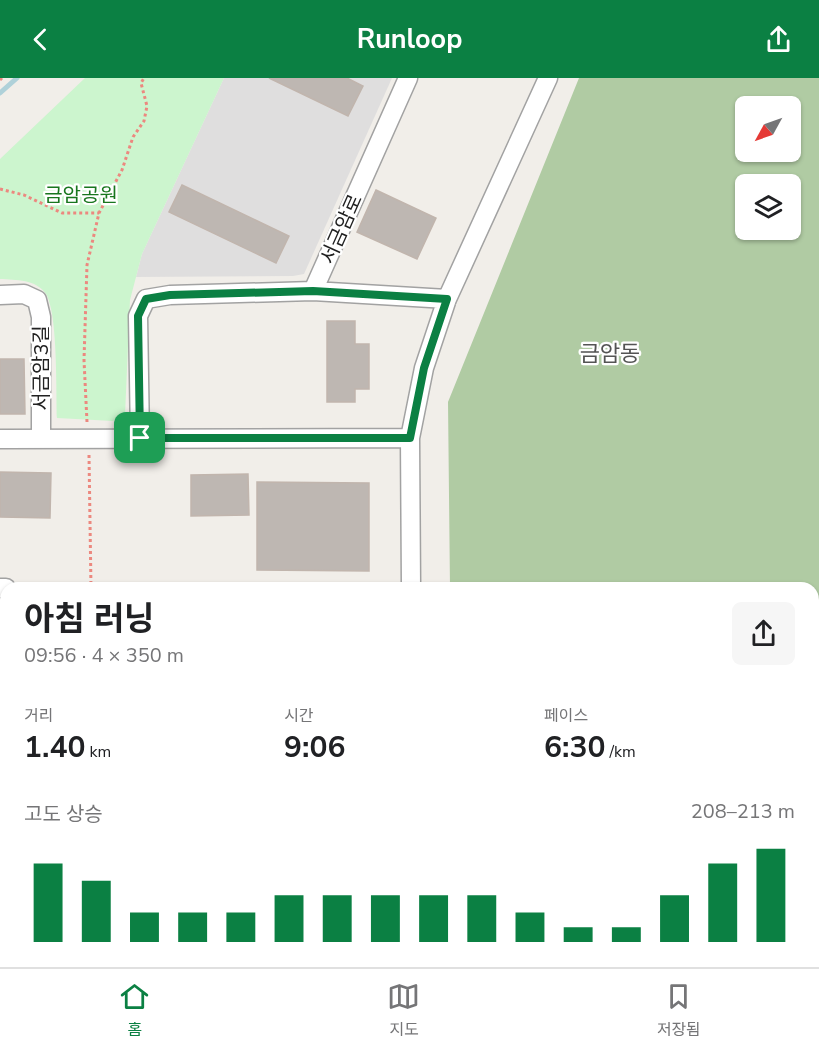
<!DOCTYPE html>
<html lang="ko">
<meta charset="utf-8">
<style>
body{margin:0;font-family:"Nunito Sans","Noto Sans KR",sans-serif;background:#f6f6f6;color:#202124;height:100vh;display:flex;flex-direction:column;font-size:22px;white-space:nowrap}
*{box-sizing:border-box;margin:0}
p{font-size:20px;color:#757577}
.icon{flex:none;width:33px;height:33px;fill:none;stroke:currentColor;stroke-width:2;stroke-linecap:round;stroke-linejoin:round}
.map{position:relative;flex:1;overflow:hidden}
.details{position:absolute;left:0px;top:504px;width:819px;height:386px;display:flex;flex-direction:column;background:#fff;border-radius:18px 18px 0 0;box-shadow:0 2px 4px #0004}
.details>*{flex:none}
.needle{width:39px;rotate:230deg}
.tools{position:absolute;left:735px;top:18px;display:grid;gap:12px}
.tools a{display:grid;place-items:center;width:66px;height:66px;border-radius:9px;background:#fff;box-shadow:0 2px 4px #0004;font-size:30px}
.pin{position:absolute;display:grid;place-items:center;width:51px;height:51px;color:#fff;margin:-26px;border-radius:12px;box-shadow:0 3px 9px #0006}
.round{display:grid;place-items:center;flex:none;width:63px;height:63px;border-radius:9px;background:#f6f6f6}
.head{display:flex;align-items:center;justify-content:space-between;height:102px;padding:0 24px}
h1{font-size:33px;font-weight:700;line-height:45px}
.figures{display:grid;grid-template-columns:repeat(3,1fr);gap:9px;height:102px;padding:6px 24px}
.figures div{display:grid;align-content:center}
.figures b{font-size:30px;font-weight:700}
.figures small{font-size:16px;font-weight:400}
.figures p{font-size:16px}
.chart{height:168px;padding:12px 24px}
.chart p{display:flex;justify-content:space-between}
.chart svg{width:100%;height:108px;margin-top:6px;stroke:#0b8043;stroke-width:6}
header{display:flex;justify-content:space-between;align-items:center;height:78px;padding:0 24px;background:#0b8043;color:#fff;font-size:27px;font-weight:700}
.tab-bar{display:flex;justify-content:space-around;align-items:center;height:84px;border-top:2px solid #e0e0e0;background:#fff;font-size:16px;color:#757577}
.tab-bar a{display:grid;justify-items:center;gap:3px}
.tab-bar .selected{color:#0b8043}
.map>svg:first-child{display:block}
</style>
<header><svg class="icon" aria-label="back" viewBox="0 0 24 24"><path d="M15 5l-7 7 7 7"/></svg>Runloop<svg class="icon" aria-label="share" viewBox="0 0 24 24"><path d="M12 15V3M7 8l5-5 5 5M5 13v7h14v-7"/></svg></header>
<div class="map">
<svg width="819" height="889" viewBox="0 0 819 889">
<rect width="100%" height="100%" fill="#f1eee9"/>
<path fill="#dfdede" d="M224 0H392L304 196 293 198 136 199 142 176Z"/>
<path fill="#b0cba3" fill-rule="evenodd" d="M579 0H819V889H505L501 884H813V510H450L448 324ZM746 28H790V74H746ZM746 106H790V152H746Z"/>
<path fill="#ccf5ce" d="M85 0H224L142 176 130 222 125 337 113 343 57 340C56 313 58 236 46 216 36 201 16 202 0 201V81Z"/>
<path fill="#e1e1e1" d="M460 884H501L505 889H462Z"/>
<path fill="#dddee6" d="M316 884H372L374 889H261Z"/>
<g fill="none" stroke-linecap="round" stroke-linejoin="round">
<path stroke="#afd1d9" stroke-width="5" d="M0 15 17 0"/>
</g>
<path fill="#beb7b2" stroke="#c1b5ad" stroke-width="1.5" d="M269 0H347L363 8 348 38Z
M182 107 289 158 276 185 169 134Z
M376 112 436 140 417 181 357 154Z
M327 243H355V266H369V311H355V324H327Z
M0 281H24L25 336H0Z
M0 394 51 395 50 440 0 439Z
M248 396 249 437 191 438V397Z
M257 404 369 405V493L257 492Z
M0 566H6V603H0Z"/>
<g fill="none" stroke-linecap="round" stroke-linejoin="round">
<g stroke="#a2a2a2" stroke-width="21">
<path id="minor" d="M313 213 408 0
M0 217 24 216 37 222 41 239V361
M140 360 138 238 146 221 170 217 313 213 447 221
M0 361 410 360
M0 510H6
M411 510 410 360 424 290 447 221 548 0
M0 650H6
M0 758 1 889
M179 884V889
M257 884V889
M420 884 421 889"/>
</g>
<path stroke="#ec887f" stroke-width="3" stroke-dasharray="3 3" stroke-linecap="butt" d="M0 2 2 0
M0 111 24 117 62 135H99
M87 344 84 282 87 187 99 135 122 92 133 59 144 43 147 28 141 5 144 0
M89 377 91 510
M92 889V884"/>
<use href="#minor" stroke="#fff" stroke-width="18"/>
</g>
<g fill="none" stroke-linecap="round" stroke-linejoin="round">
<g stroke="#fff" stroke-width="12">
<path id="route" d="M313 213 447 221 424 290 410 360H140L138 238 146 221 170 217Z"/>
</g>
<use href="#route" stroke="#0b8043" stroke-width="8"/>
</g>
<g text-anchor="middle" stroke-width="4.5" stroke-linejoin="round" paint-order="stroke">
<g font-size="20" fill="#18761e" stroke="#fff">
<text x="81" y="124">금암공원</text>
</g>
<g font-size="20" fill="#212121" stroke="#fff">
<text transform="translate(341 151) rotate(-66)" y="7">서금암로</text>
<text transform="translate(41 290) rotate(-90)" y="7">서금암3길</text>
</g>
<g font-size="22" fill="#545454" stroke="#fff">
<text x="610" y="283">금암동</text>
</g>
</g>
</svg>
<div class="tools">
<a><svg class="needle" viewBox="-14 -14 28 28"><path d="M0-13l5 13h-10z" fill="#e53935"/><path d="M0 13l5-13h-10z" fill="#757577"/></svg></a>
<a><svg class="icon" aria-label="layers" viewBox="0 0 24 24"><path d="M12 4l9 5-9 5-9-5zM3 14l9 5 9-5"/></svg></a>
</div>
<div class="pin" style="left:140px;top:360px;background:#1e9e55"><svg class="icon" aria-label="arrive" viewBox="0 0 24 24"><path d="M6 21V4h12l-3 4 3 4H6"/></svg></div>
<section class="details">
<div class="head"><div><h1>아침 러닝</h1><p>09:56 · 4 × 350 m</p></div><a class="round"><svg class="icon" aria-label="share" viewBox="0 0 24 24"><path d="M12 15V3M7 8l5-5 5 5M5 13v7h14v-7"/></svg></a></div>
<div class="figures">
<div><p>거리</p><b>1.40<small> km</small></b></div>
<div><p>시간</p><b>9:06</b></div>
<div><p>페이스</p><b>6:30<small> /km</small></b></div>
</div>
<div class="chart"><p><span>고도 상승</span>208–213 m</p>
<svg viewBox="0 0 160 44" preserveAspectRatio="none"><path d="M5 44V12M15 44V19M25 44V32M35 44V32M45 44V32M55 44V25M65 44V25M75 44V25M85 44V25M95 44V25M105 44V32M115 44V38M125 44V38M135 44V25M145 44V12M155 44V6"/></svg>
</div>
</section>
</div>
<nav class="tab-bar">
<a class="selected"><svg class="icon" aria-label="home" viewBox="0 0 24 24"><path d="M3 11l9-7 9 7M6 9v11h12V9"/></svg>홈</a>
<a><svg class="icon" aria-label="map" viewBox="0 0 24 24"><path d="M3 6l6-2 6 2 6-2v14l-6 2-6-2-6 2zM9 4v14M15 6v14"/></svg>지도</a>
<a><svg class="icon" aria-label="saved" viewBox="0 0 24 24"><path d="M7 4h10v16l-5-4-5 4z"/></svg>저장됨</a>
</nav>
